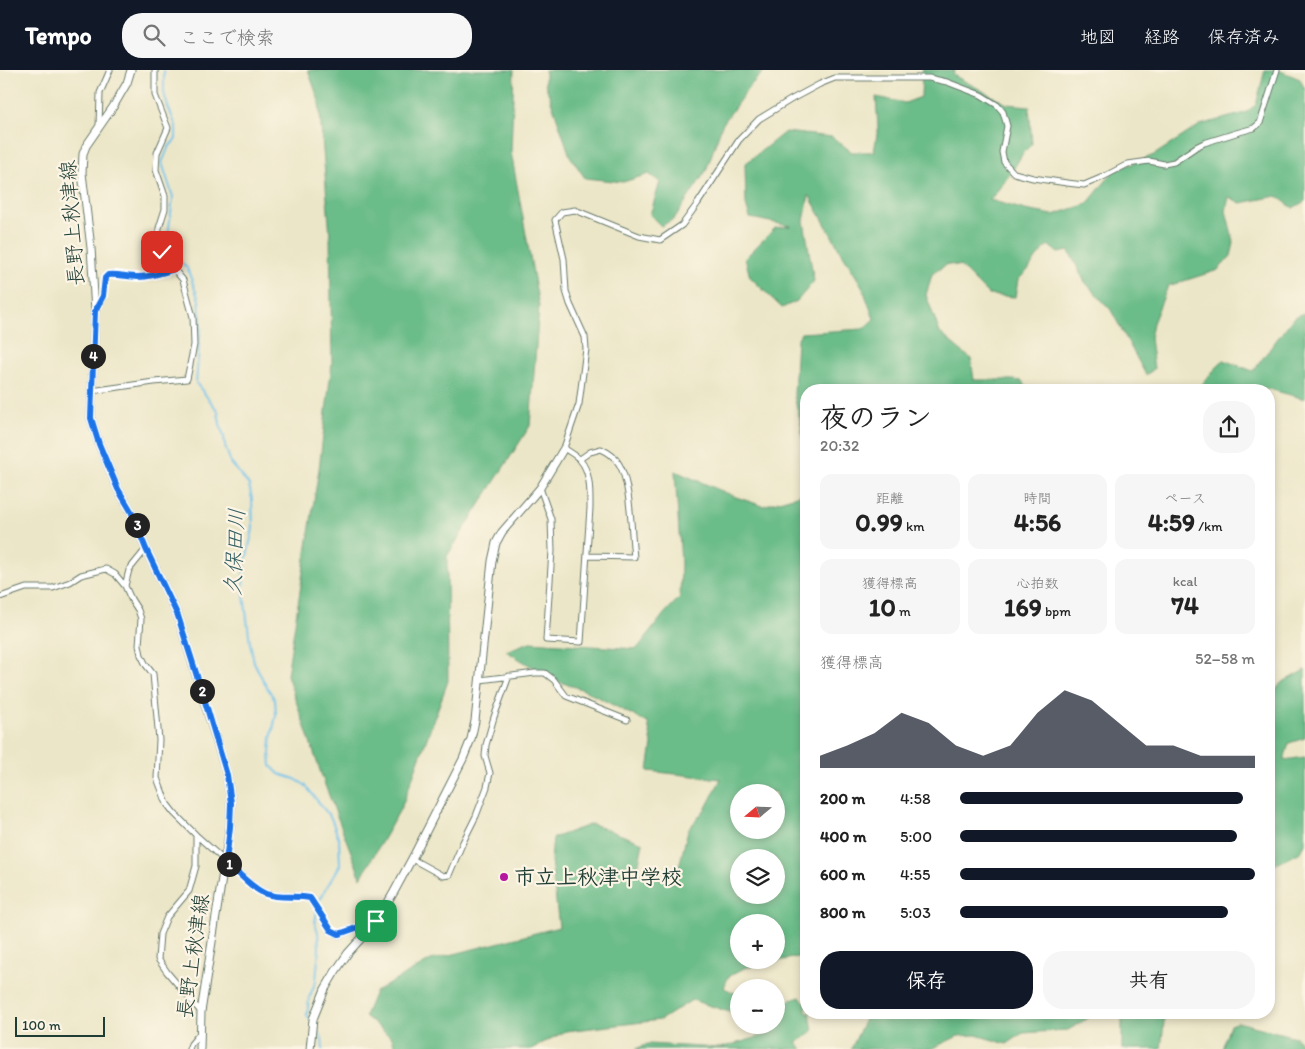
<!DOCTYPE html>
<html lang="ja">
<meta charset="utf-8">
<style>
body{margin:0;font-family:Itim,"Klee One",sans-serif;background:#f6f6f6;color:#222;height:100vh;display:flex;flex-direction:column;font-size:19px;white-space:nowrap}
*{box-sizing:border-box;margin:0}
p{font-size:16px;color:#767676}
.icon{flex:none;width:28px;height:28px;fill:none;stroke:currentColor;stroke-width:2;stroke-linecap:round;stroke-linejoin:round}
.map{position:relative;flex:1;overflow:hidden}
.details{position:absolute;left:800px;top:314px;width:475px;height:635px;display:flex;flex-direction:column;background:#fff;border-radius:20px;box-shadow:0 2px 8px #0003}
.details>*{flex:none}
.needle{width:32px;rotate:251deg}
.tools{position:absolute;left:730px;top:714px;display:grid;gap:10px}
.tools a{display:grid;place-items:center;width:55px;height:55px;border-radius:50%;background:#fff;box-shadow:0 2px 8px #0003;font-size:25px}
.scale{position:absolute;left:15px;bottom:12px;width:90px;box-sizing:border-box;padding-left:5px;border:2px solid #1f3d34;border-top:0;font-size:14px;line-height:18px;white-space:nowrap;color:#1f3d34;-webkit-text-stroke:4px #fcf5e5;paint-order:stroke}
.pin{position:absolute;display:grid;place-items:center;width:42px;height:42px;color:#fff;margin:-21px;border-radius:10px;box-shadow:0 2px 8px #0006}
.km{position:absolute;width:25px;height:25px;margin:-12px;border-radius:50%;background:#222;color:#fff;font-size:14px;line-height:25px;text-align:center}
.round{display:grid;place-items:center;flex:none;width:52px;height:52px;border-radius:20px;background:#f6f6f6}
.headline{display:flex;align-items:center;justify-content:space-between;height:85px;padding:0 20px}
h1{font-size:28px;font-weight:700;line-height:38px}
.metrics{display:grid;grid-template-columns:repeat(3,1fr);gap:8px;height:85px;padding:5px 20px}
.metrics div{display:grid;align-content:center;border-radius:12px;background:#f6f6f6;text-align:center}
.metrics b{font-size:25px;font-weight:700}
.metrics small{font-size:14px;font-weight:400}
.metrics p{font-size:14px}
.chart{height:140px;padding:10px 20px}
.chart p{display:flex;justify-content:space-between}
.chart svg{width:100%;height:90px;margin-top:5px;fill:#111827;opacity:.7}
.button{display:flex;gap:10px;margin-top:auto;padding:10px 20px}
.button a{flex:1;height:58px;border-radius:20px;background:#111827;color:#fff;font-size:20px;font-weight:700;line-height:58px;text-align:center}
.button a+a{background:#f6f6f6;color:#222}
ul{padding:0 20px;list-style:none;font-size:16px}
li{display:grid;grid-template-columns:80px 60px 1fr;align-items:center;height:38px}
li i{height:12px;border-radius:6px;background:#111827}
header{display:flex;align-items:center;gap:30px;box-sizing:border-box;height:70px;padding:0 25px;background:#111827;color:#fff}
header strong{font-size:24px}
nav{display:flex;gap:28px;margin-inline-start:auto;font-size:18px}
.search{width:350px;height:45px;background:#f6f6f6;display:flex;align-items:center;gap:12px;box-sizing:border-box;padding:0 18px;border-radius:20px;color:#767676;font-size:19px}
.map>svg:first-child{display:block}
</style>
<header>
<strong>Tempo</strong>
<div class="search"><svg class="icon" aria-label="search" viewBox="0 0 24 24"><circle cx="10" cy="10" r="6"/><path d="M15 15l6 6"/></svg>ここで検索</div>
<nav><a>地図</a><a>経路</a><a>保存済み</a></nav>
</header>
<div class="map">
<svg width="1305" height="979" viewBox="0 0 1305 979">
<rect width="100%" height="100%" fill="#fcf5e5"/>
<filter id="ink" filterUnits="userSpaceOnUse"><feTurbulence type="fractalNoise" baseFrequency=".02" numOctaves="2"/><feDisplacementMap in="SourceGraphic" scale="10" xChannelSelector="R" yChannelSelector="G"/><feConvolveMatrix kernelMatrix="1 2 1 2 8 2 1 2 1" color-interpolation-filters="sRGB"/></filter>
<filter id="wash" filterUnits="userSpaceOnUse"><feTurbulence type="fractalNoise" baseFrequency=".0096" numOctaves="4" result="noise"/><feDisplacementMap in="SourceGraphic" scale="20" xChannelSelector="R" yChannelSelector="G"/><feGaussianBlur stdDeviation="1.12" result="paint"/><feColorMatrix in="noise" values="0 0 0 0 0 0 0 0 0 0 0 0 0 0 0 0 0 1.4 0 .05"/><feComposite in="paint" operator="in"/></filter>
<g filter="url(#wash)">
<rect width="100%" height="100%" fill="#ece6c8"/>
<path fill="#6bbc88" stroke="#457c5e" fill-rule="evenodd" d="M308 0H514L511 82 539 236 530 356 447 486 448 611 402 736 361 808 325 715 287 605 319 399 332 293 330 166 319 31Z
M545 0H765L749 17 722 55 706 101 674 149 661 156 650 145 660 112 649 104 623 112 585 108 570 86 545 13Z
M922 0H955L953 5 1007 34 1029 36 1032 74 1023 83 1011 103 990 130 1025 140 1053 145 1087 134 1114 101 1154 85 1200 55 1245 43 1256 35 1265 0H1278L1300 9 1305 20V131L1293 138 1277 126 1241 133 1229 127 1226 141 1234 173 1231 186 1218 200 1168 216 1153 253 1150 268 1154 299 1146 305 1111 240 1085 212 1069 181 1058 183 1048 175 1036 188 1029 199 1018 210 1015 227 989 225 960 196 947 194 932 204 926 225 940 263 971 289 974 310H1012L1022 311 1029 320H806V393L801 355 794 325 797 270 801 263 863 259 874 249 862 216 837 175 809 125 804 151 814 211 797 231 782 238 750 207 745 188 775 158 791 156 750 148 746 135 745 94 785 62 832 67 852 82H874L878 58 876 27 905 33 921 27Z
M1305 243V329L1269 319 1197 320 1223 290 1253 301 1294 247Z
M675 401 736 427 763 436 796 426 806 421V891L802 886 744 898 728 907 724 918 739 925V945L692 930 660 950 566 961 531 979H396L392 968 365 946 375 922 431 890 559 857 551 790 553 768 592 754 643 773 637 803 675 813 688 760 706 738 721 709 648 701 652 674 648 653 584 620 554 610 506 581 530 572 637 579 664 544 680 527 681 493ZM739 722H776V760H739ZM739 788H776V825H739ZM739 852H776V890H739Z
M1305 600V668L1289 673 1284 690 1305 687V773L1301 782 1269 797V630L1281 613Z
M800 927 806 933V942L810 943 813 961 797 973 803 979H636L648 974 720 978 773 963 760 955H776V935Z
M1164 942 1165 943 1161 979H1122V943Z
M897 943V942L1097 943 1068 960 1023 963 1007 974 976 965 958 966 931 979H851L868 943C878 945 888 947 897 943Z
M1238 952 1295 967 1305 975V979H1222L1230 955Z"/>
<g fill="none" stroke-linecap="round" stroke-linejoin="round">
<path stroke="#6fc2eb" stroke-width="2" d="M164 0V23L168 37 176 56V69L168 78 162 93 173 127 167 173 175 186 187 198 199 230 201 253 196 313 218 341 220 354 224 367 225 376 231 393 249 415 252 429 253 459 244 499 243 517 250 573 254 592 265 614 275 630 276 645 271 669 270 683 271 696 279 704 295 709 305 715 331 748 339 769 340 795 319 831 318 836
M310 950 307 945 309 928 316 911 319 878 318 862 315 853 317 841
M314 956 322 968 323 979"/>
</g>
</g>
<g filter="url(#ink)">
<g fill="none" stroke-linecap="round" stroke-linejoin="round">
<g stroke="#677868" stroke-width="7">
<path id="street" d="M99 57 100 23 110 0
M95 241 103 226 105 208 108 205C118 204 128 207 138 207 150 207 163 203 174 199
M91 321 154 312 187 309 194 275 193 247 183 210 172 197 162 182 158 171 159 158 165 139V126L156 100 157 83 168 58 155 25V0
M580 389 590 382 601 379C608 382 615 387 619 394 631 413 631 463 634 487L587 486
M540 418 551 449 552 481 546 570 581 572 590 438C590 423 591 402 580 390 576 385 569 382 564 378L579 334 586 279 585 267 570 234 566 221 564 189 555 150 562 142 575 140 639 166 660 170 682 155 698 133 739 70 759 49 792 29 820 14 835 8H929L947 12 981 25 997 35 1003 42 1007 56 1002 82 1004 92 1014 103 1033 108 1067 113 1084 115 1103 107 1128 94 1149 91 1164 94 1174 92 1196 77 1204 73 1236 63 1254 58 1260 53 1277 0
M125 516 129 500 146 479
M0 527 26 518H53L70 512 81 505 106 499 115 504 125 516 131 529 138 540 141 549 139 575 141 585 146 595 153 604 159 670 157 708 167 734 174 743 196 765V796L189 821 167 847 160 864 158 889 167 902 201 942
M480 610 535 603H545L554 610 566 626 627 650
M196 765 253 816 266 824 284 826 305 827 310 829 331 860 339 865 376 851
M412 789 443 806 449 805 463 772 476 746 487 717 490 703 485 686 486 675 494 647 509 606
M189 979 191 974 200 963"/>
</g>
<g stroke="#677868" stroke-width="9">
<path id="secondary" d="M131 0 127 13 113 37 86 76 83 84 82 103 91 178 95 241 91 348 99 374 118 419 131 441 146 479 178 546 227 705 231 733 230 757 201 942 200 979
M310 979 313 949 325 919 335 902 348 883 377 851 394 822 415 783 463 689 471 669 475 651 492 491 496 473 502 462 540 418 564 378"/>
</g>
<use href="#street" stroke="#fff" stroke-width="5"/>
<use href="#secondary" stroke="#fff" stroke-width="7"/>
</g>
</g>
<g fill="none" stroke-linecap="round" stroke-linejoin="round" filter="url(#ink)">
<g stroke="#fff" stroke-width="10">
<path id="route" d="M162 182 174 199C163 203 150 207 138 207 128 207 118 204 108 205L105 208 103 226 95 241 91 348 99 374 118 419 131 441 146 479 178 546 207 638 227 705 231 733 230 757 226 792C237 801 252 819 266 824 281 829 296 825 310 828L331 860 339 864 376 851"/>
</g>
<use href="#route" stroke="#1a73e8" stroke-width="6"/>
</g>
<circle fill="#b5179e" stroke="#fcf5e5" stroke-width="2" cx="504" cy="807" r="5"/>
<g text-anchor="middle" stroke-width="4.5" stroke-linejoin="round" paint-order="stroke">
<g font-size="21" fill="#1f3d34" stroke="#fcf5e5">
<text transform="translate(72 153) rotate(-94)" y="7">長野上秋津線</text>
<text transform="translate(193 886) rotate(-82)" y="7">長野上秋津線</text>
</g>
<g font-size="21" font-weight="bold" fill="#1f3d34" stroke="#fcf5e5" text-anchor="start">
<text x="514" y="814">市立上秋津中学校</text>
</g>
<g font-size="22" font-style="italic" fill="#335e62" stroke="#fcf5e5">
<text transform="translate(234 482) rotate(-87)" y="8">久保田川</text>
</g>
</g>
</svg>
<div class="tools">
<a><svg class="needle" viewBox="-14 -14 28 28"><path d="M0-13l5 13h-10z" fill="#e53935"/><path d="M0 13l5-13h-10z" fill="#767676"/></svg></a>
<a><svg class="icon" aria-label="layers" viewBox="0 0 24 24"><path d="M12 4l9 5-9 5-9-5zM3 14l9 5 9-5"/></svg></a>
<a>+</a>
<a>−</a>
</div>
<div class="scale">100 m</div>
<div class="pin" style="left:376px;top:851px;background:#1e9e55"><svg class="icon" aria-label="arrive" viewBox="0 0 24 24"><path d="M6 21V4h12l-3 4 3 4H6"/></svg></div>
<div class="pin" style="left:162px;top:182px;background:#d93025"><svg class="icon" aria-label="check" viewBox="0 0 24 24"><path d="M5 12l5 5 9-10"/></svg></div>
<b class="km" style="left:229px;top:794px">1</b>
<b class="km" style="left:202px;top:621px">2</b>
<b class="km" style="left:137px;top:455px">3</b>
<b class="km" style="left:93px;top:286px">4</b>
<section class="details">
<div class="headline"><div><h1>夜のラン</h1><p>20:32</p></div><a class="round"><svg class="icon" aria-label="share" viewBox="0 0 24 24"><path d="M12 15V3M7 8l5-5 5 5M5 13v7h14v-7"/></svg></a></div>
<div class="metrics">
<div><p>距離</p><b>0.99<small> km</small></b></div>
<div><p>時間</p><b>4:56</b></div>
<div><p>ペース</p><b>4:59<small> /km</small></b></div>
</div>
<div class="metrics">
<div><p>獲得標高</p><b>10<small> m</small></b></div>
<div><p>心拍数</p><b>169<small> bpm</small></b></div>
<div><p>kcal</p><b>74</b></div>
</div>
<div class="chart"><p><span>獲得標高</span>52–58 m</p>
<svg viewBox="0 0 160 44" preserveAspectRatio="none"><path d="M0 44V38L10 33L20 27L30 17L40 22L50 33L60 38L70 33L80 17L90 6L100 11L110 22L120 33L130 33L140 38L150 38L160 38V44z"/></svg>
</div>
<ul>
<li><b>200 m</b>4:58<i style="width:96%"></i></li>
<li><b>400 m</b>5:00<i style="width:94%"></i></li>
<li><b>600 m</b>4:55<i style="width:100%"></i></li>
<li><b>800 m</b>5:03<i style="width:91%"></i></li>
</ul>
<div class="button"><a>保存</a><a>共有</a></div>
</section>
</div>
